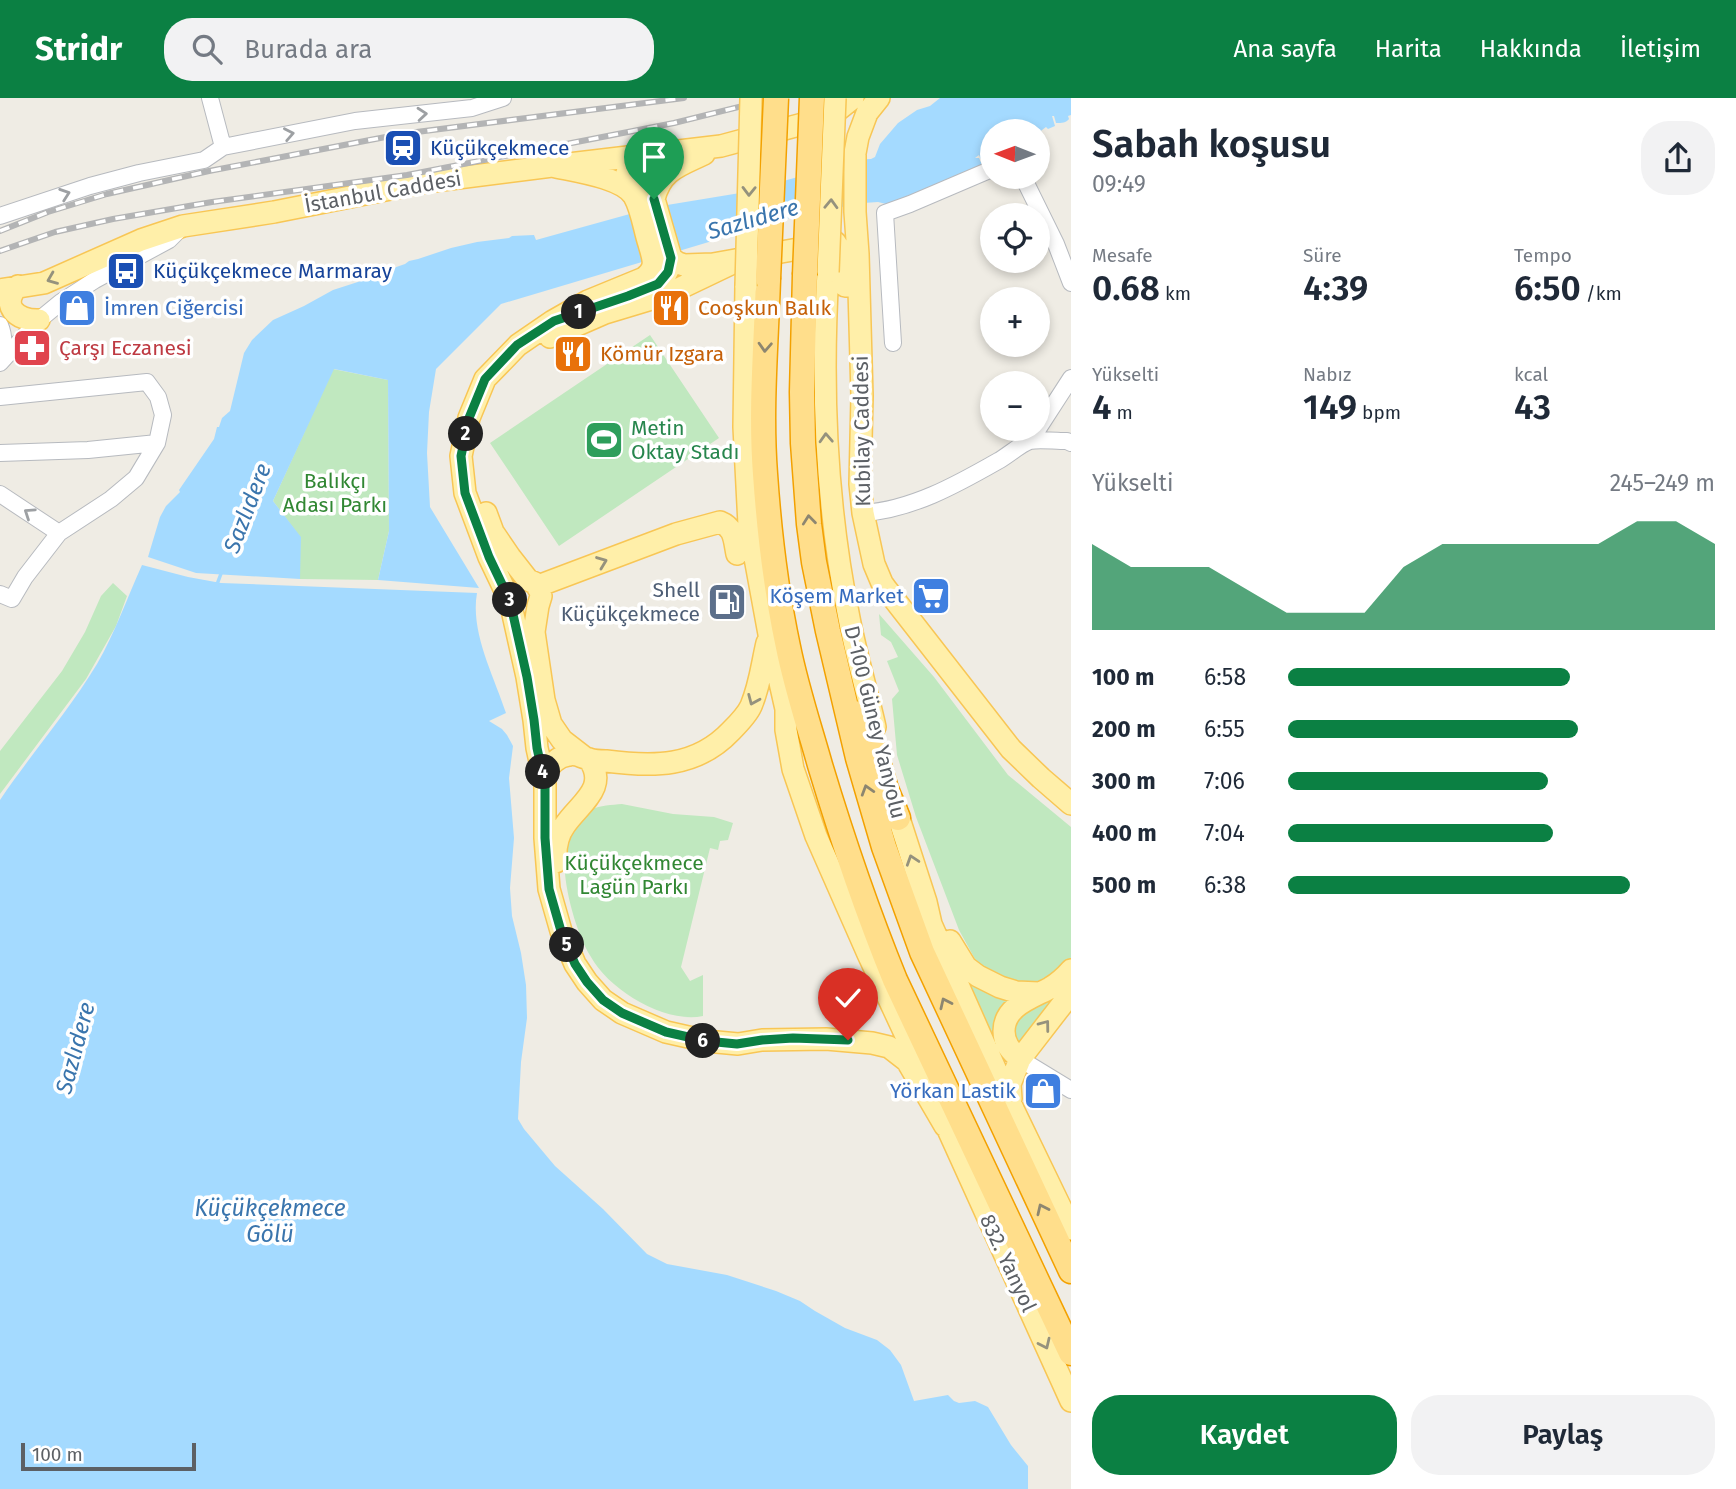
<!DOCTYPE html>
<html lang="tr">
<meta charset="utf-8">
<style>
body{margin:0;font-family:"Fira Sans",sans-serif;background:#f2f2f3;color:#1f2937;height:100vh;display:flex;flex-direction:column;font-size:26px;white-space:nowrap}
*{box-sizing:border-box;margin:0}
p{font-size:23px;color:#747a83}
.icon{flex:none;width:38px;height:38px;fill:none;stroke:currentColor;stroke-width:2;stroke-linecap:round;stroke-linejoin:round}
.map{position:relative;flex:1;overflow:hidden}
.side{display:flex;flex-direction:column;background:#fff;width:665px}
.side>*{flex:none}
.needle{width:46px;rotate:271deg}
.tools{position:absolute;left:980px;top:21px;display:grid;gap:14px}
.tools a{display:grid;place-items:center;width:70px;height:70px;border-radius:50%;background:#fff;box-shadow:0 4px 10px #0003;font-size:35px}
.scale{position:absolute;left:21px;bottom:18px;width:175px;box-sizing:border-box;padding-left:7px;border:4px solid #5c6065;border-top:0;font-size:19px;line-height:24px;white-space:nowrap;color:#5c6065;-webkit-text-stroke:5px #fff;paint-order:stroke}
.pin{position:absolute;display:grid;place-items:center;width:60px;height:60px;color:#fff;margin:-72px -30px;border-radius:50% 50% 50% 0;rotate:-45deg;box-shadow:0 0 7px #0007}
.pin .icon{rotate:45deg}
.km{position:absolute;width:35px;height:35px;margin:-18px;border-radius:50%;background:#222;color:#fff;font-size:19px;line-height:35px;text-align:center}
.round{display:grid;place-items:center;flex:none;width:74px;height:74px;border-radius:28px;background:#f2f2f3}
.summary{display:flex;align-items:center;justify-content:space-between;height:119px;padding:0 21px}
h1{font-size:38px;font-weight:600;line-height:52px}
.figures{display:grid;grid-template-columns:repeat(3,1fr);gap:10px;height:119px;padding:7px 21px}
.figures div{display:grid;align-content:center}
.figures b{font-size:35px;font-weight:600}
.figures small{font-size:19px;font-weight:400}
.figures p{font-size:19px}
.chart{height:196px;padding:14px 21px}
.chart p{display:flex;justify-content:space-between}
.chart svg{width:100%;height:126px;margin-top:7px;fill:#0b8043;opacity:.7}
.cta{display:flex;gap:14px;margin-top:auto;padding:14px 21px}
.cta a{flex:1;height:80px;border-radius:28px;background:#0b8043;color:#fff;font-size:28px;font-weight:600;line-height:80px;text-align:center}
.cta a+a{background:#f2f2f3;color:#1f2937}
ul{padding:0 21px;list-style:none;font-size:23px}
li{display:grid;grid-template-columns:112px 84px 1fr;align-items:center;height:52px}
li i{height:18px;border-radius:9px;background:#0b8043}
header{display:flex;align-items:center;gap:42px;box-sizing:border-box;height:98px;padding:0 35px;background:#0b8043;color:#fff}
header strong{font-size:33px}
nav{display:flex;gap:38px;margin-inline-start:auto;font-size:24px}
.search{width:490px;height:63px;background:#f2f2f3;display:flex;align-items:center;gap:18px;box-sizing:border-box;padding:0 24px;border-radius:28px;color:#747a83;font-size:26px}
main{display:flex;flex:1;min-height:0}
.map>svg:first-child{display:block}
</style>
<header>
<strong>Stridr</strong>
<div class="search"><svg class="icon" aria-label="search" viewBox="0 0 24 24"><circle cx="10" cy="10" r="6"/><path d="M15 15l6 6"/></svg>Burada ara</div>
<nav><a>Ana sayfa</a><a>Harita</a><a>Hakkında</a><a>İletişim</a></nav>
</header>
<main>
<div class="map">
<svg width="1071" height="1391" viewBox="0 0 1071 1391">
<rect width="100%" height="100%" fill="#efece4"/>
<path fill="#c0e8bf" d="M650 237 719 340 559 448 490 345Z
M333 271 388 282 389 433 378 482 300 481V439L273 403Z
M113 485 127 498 116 528 86 581 0 696V653L62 573 85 534 101 498Z
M879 516 934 579 1008 677 1071 729V864L1051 881 1030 885H1010L988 875 976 863 959 832 916 719 897 657 892 601 899 593 887 563 898 559 891 544 881 537Z
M622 706 673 716 714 719 733 725 728 742 720 743 718 752 710 750 681 869 690 883 703 877V918C665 926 609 892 591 859 575 833 561 781 565 751 566 739 580 718 591 712 600 707 612 707 622 706Z
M966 881 1009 901 999 914 997 951Z
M1065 887 1019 947 1011 934 1012 924Z"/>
<path fill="#a4daff" d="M940 0H1071V17L1068 18 1069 21C1066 25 1062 25 1056 25L1054 18H1052L1055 28 1048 31 1046 29 1038 35V33H992V64L985 70 979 57 975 60H979L984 71 902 104 886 106 878 104 849 106 835 112 803 116 501 206 436 271 429 314 427 355 430 409 479 490 378 482 389 433 388 282 334 271 273 403 301 439 300 481 196 475 148 459 160 419 166 408 180 394 179 392 214 341 217 329H219L222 320 230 313 244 255 252 242 273 222 304 208 333 192 364 182 379 175 405 166 409 163 418 161 451 150 477 144 509 140 512 138 534 137 536 142 655 109 740 95 805 77 836 70 851 62 871 61 875 59 880 46 898 25 917 12 930 8Z
M142 467 188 479 221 485 477 495C470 534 494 578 506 615L489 623 502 631 507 637 513 648 509 680 514 740 510 790 512 818 521 855 526 887 527 920 521 964 518 1021 524 1031 555 1068 603 1111 647 1156 667 1166 727 1177 776 1193 800 1203 815 1213 845 1230 877 1242 890 1252 901 1267 914 1303 948 1297 954 1303 959 1305 975 1303 988 1309 1011 1347 1028 1368V1391H0V702C31 656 68 614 97 566 115 535 127 500 142 467Z"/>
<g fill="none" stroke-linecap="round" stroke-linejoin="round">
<path stroke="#a4daff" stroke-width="3.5" d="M216 489 222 473"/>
<g stroke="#b7babf" stroke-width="18">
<path id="minor" d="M210 0 223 49
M1023 79 1056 146 1071 185
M0 118 90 88 139 75 204 62 223 49 355 23 472 10 503 0
M0 227C5 239 4 251 0 263
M893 245 885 115 910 106 992 71
M0 265 39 222 61 204 95 182 169 142 179 132
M0 299 147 284 158 299 163 317 157 345 136 380 111 401 59 435 25 479 12 501 0 496
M1038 331 1071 280
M0 355 88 352 157 345
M0 396 59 435
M863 415C911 412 956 387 998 363 1006 359 1022 345 1030 343 1037 341 1059 343 1067 343L1071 345
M1020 961 1071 992"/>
</g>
<g stroke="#f8c655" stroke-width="24">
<path id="major" d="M879 0 867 15 858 39 855 55V114L858 156 862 298 860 386 863 415 874 466 882 485 887 492 1011 651 1041 680 1071 706
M552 68C574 73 622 79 634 98 642 112 644 131 649 146 653 161 658 169 644 180L588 203 553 223 518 247 485 281 469 320 461 358 465 395 489 459 510 503 527 579 534 622 537 650 545 686V740L549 791 561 833 575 866 587 884 603 902 622 915 666 934 706 943 738 946 762 942 826 941 872 945 889 949 907 963 945 1028
M627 75 640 84 654 101 671 160C669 179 659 186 643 192
M654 101C661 72 679 68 704 56
M835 144C845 158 844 172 845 188
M671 160 678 165 684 167 713 166 821 147
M828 174C821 290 826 407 849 520 856 557 867 593 875 629
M18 188C0 207 16 223 39 222
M746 188 744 329 749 427 769 536 786 611V632L793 671 816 738 868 856 921 970
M0 192 44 185 141 142 183 128 274 114 426 84 552 68 721 48 829 19 853 0
M550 239 605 215 668 196 739 162
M486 415 493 434 510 459 528 482 535 485 540 493 541 498 538 508 534 534 544 602 551 626 562 642 584 659
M538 488 676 436 720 424C735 430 734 442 737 456
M544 676C549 668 558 658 569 657 577 655 582 660 589 661 594 663 600 663 606 663 653 669 696 670 731 633 738 626 747 617 751 608 760 587 762 566 767 545
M894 705 926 804 931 826 1014 1013 1071 1131
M556 764C555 751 557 738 565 727 580 705 609 690 589 661
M950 843 966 869 978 878 1000 889 1016 894 1039 895
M1020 961C1011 953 1004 946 1004 933 1004 908 1032 900 1050 890 1058 885 1065 879 1071 872
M1011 1001 1010 986 1020 961 1071 895
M941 1016 1071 1303"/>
</g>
<g stroke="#f3a100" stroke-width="27">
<path id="highway" d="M805 177 802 294 803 345 809 426 814 464 828 533 858 660 884 749 922 854 1071 1173
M768 181C766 246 760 311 765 376 769 434 776 493 788 549 796 589 809 628 820 667 842 740 866 811 895 882L1071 1255
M863 614 886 691 898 720"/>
</g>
<use href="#minor" stroke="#fff" stroke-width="16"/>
<use href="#major" stroke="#ffefa9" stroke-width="21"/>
<use href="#highway" stroke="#ffde8b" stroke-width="24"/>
<g stroke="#b3b4b5" stroke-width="6">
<path id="rail" d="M0 133 48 114 107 96 209 73 401 36 684 0
M0 153 55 134 113 121 212 104 407 77 674 25 775 0"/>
</g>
<use href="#rail" stroke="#fff" stroke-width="3.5" stroke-dasharray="10" stroke-linecap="butt"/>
<g stroke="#f8c655" stroke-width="24" stroke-linecap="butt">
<path id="major-bridge" d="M828 174 835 0
M746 188 751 0"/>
</g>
<g stroke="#f3a100" stroke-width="27" stroke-linecap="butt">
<path id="highway-bridge" d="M805 177 812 0
M768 181 776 0"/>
</g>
<use href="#major-bridge" stroke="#ffefa9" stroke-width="21"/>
<use href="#highway-bridge" stroke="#ffde8b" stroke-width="24"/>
</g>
<defs><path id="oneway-chevron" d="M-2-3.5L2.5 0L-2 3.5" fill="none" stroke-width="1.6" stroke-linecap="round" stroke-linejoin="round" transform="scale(1.75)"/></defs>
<g stroke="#9da0a3">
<use href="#oneway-chevron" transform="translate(422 16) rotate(-5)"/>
<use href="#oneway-chevron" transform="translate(289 36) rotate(-11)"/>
<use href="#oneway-chevron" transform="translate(65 96) rotate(-19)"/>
<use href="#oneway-chevron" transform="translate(29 415) rotate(-146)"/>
</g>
<g stroke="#95927d">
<use href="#oneway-chevron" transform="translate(749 93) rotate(91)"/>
<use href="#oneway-chevron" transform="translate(831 106) rotate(-88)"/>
<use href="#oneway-chevron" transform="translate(52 181) rotate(158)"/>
<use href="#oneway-chevron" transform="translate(826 340) rotate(-93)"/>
<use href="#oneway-chevron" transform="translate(602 464) rotate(-21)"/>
<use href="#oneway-chevron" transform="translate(753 602) rotate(113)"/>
<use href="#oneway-chevron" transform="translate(912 762) rotate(-108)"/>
<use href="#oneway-chevron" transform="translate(1045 927) rotate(-53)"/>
<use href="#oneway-chevron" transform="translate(1045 1246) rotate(65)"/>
</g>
<g stroke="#8d8670">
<use href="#oneway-chevron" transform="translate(765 249) rotate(93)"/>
<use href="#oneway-chevron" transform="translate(809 422) rotate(-96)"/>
<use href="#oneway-chevron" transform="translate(867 692) rotate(-107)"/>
<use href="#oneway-chevron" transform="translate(945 905) rotate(-115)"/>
<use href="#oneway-chevron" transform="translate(1042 1111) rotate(-115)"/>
</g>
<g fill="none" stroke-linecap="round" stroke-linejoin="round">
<g stroke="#fff" stroke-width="14">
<path id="route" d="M654 101 671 160 668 174 658 186 628 198 554 223 517 247 485 281 469 320 461 358 465 395 489 459 510 503 527 579 534 622 537 650 545 686V740L549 791 561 833 575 866 587 884 603 902 622 915 666 934 706 943 737 946 762 942 793 940 848 942"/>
</g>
<use href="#route" stroke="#0b8043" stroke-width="9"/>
</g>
<defs>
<g id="station-square" transform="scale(2.0125)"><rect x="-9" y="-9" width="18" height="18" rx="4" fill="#1a4fb4" stroke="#fff"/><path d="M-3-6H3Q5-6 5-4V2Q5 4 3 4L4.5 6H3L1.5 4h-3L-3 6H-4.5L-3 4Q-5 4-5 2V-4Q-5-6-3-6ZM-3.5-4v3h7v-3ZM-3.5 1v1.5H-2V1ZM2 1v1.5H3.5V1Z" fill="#fff"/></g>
<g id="bus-square" transform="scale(2.0125)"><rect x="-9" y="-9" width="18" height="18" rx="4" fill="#1a4fb4" stroke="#fff"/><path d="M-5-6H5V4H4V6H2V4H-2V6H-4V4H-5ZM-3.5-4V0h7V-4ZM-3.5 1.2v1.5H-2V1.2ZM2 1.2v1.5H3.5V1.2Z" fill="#fff"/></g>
<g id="shop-square" transform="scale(2.0125)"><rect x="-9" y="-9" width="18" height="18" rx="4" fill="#3f7fe0" stroke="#fff"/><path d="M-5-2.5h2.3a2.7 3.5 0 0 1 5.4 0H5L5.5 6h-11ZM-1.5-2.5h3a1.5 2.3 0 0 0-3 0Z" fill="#fff"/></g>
<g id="restaurant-square" transform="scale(2.0125)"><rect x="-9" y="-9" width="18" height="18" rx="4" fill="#e8710a" stroke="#fff"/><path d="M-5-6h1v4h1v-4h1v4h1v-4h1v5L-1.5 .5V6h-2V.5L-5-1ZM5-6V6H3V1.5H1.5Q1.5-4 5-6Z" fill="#fff"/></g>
<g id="pharmacy-square" transform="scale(2.0125)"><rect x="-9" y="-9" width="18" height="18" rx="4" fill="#e0444e" stroke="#fff"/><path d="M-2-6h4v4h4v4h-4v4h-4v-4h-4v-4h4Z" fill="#fff"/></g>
<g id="stadium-square" transform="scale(2.0125)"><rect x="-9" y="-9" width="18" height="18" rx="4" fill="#2e9e5b" stroke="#fff"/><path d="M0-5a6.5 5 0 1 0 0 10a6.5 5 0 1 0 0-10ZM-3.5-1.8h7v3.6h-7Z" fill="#fff"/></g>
<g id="supermarket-square" transform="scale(2.0125)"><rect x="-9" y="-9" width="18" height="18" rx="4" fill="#3f7fe0" stroke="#fff"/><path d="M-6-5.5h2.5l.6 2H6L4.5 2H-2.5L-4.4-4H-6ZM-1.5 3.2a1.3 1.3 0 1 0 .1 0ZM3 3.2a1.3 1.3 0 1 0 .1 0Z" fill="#fff"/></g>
<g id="fuel-square" transform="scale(2.0125)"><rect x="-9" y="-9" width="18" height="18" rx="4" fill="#5c6f8a" stroke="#fff"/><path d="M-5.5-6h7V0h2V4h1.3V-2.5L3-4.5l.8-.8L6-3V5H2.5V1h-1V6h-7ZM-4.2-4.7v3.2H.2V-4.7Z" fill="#fff"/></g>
</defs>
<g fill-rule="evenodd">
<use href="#station-square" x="403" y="50"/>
<use href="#bus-square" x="126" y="173"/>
<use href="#shop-square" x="77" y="210"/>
<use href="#restaurant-square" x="671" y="210"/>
<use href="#pharmacy-square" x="32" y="250"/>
<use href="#restaurant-square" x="573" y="256"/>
<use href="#stadium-square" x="604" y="342"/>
<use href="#supermarket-square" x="931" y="498"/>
<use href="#fuel-square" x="727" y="504"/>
<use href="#shop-square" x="1043" y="993"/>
</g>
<g text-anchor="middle" stroke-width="7" stroke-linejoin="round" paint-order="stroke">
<g font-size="21" fill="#164399" stroke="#fff" text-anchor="start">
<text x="430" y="57">Küçükçekmece</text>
<text x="153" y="180">Küçükçekmece Marmaray</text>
</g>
<g font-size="21" fill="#5c6065" stroke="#fff">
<text transform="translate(383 94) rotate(-10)" y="7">İstanbul Caddesi</text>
<text transform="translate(862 333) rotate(-91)" y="7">Kubilay Caddesi</text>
<text transform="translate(875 624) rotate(76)" y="7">D-100 Güney Yanyolu</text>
<text transform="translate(1008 1165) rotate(65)" y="7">832. Yanyol</text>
</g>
<g font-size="21" fill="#366cbe" stroke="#fff" text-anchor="end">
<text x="104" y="217" text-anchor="start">İmren Ciğercisi</text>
<text x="904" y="505">Köşem Market</text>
<text x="1016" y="1000">Yörkan Lastik</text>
</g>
<g font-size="21" fill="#c56008" stroke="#fff" text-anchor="start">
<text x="698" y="217">Cooşkun Balık</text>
<text x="600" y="263">Kömür Izgara</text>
</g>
<g font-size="21" fill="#be3a42" stroke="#fff" text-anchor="start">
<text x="59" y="257">Çarşı Eczanesi</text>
</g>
<g font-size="21" fill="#27864d" stroke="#fff" text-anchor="start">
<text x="631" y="337">Metin<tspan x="631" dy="24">Oktay Stadı</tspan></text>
</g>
<g font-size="21" fill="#318733" stroke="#fff">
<text x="335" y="390">Balıkçı<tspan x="335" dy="24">Adası Parkı</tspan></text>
<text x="634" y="772">Küçükçekmece<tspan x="634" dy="24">Lagün Parkı</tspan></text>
</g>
<g font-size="21" fill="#4e5e75" stroke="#fff" text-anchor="end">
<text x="700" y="499">Shell<tspan x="700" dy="24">Küçükçekmece</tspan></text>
</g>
<g font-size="23" font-style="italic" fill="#3a75ad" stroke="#fff">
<text transform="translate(753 121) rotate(-16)" y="8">Sazlıdere</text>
<text transform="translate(247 410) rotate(-69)" y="8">Sazlıdere</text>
<text transform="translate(75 950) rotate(-75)" y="8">Sazlıdere</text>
<text x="270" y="1118">Küçükçekmece<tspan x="270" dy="26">Gölü</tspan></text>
</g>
</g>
</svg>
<div class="tools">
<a><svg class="needle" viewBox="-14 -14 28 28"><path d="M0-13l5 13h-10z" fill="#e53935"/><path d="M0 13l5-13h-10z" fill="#747a83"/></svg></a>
<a><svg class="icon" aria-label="locate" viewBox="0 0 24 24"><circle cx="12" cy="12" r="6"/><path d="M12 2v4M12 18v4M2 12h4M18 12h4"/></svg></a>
<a>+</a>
<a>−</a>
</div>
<div class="scale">100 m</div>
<div class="pin" style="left:654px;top:101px;background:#1e9e55"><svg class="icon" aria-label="arrive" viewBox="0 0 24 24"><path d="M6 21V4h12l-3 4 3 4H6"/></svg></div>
<div class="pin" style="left:848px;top:942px;background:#d93025"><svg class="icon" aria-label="check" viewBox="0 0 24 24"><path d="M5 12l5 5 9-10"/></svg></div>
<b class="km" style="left:579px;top:214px">1</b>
<b class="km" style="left:466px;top:336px">2</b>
<b class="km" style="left:510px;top:502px">3</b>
<b class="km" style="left:543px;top:674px">4</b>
<b class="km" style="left:567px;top:847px">5</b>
<b class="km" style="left:703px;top:943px">6</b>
</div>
<section class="side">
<div class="summary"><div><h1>Sabah koşusu</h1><p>09:49</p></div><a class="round"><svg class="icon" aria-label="share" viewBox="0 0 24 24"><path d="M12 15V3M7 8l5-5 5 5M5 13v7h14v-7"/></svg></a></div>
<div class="figures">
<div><p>Mesafe</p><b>0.68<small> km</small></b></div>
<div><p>Süre</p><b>4:39</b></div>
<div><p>Tempo</p><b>6:50<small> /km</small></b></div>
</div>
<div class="figures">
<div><p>Yükselti</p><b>4<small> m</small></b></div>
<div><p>Nabız</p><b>149<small> bpm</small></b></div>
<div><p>kcal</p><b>43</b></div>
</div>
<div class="chart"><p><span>Yükselti</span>245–249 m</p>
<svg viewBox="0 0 160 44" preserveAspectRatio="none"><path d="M0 44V14L10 22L20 22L30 22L40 30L50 38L60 38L70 38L80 22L90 14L100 14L110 14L120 14L130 14L140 6L150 6L160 14V44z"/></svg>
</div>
<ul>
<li><b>100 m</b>6:58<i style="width:66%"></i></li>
<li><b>200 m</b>6:55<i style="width:68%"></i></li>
<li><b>300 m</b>7:06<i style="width:61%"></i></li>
<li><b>400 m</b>7:04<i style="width:62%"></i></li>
<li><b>500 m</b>6:38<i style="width:80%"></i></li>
</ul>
<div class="cta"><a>Kaydet</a><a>Paylaş</a></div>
</section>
</main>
